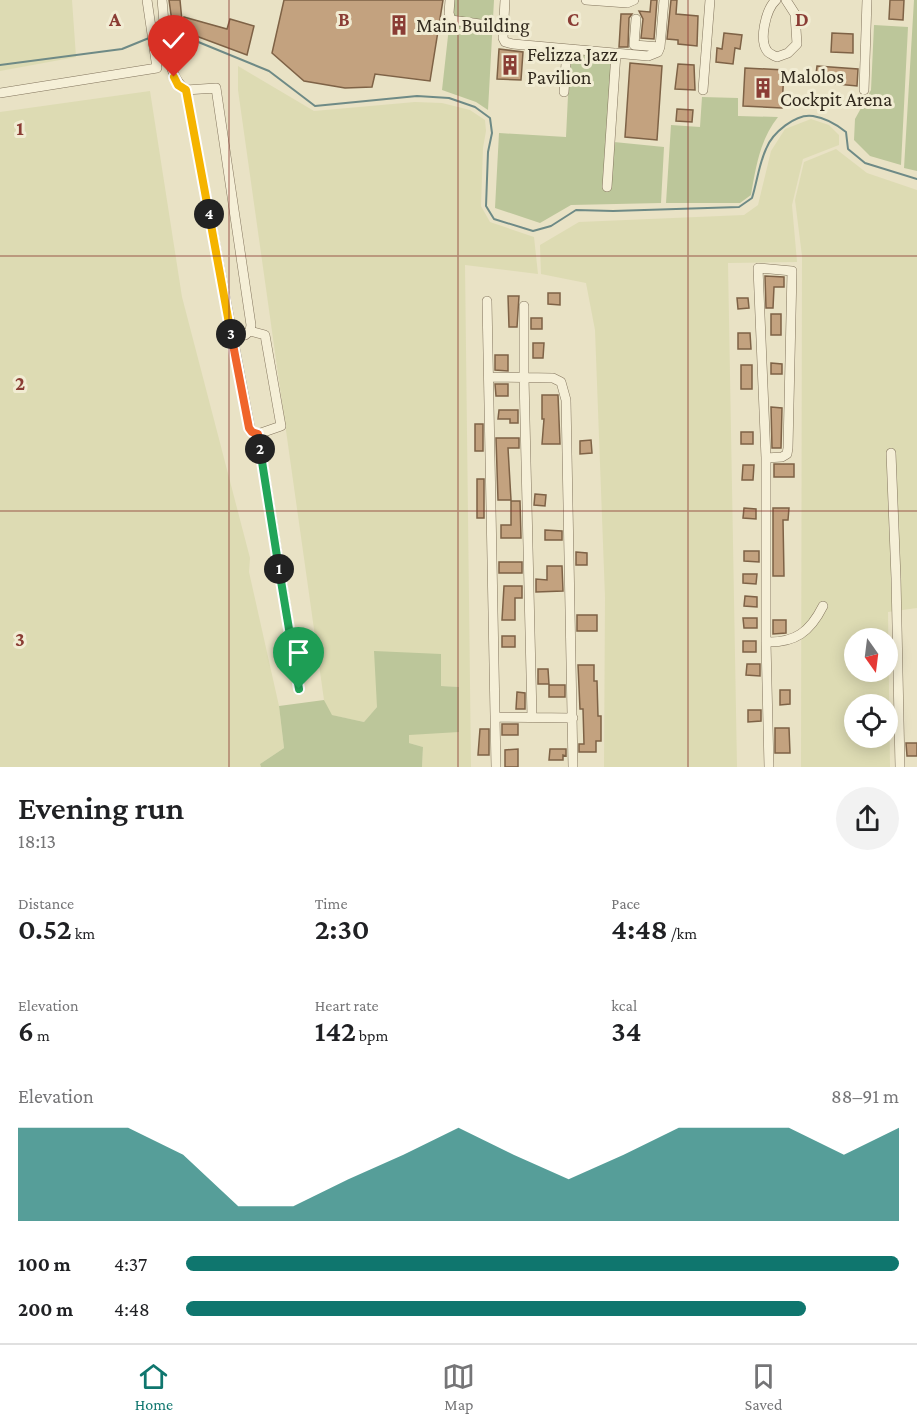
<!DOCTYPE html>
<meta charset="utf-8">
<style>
body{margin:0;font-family:"Crimson Pro",serif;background:#f2f2f2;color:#202124;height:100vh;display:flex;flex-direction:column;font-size:22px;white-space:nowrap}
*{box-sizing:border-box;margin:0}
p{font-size:20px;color:#757577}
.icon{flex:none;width:33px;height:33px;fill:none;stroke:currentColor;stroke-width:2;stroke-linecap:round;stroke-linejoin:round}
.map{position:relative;height:767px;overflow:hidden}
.side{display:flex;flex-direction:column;background:#fff;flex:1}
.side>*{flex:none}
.needle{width:39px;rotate:166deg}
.controls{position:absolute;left:844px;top:628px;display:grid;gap:12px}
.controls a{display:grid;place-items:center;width:54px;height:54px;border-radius:50%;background:#fff;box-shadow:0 3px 15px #0003;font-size:30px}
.pin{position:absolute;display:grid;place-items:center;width:51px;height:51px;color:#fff;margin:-62px -26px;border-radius:50% 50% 50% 0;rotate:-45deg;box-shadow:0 0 6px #0007}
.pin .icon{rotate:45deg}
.km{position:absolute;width:30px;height:30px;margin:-15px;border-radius:50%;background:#222;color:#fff;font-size:16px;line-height:30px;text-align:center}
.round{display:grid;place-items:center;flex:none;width:63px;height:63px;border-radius:32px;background:#f2f2f2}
.overview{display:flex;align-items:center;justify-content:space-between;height:102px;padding:0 18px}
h1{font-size:33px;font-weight:600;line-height:45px}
.figures{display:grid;grid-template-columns:repeat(3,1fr);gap:9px;height:102px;padding:6px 18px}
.figures div{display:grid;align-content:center}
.figures b{font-size:30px;font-weight:600}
.figures small{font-size:16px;font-weight:400}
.figures p{font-size:16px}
.chart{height:168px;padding:12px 18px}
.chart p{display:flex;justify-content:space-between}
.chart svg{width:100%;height:108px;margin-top:6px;fill:#0f766e;opacity:.7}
ul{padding:0 18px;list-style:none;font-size:20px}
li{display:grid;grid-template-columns:96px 72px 1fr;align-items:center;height:45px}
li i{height:15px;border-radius:8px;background:#0f766e}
.dock{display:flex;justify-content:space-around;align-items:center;height:84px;border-top:2px solid #e0e0e0;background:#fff;font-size:16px;color:#757577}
.dock a{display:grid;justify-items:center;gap:3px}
.dock .active{color:#0f766e}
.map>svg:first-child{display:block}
</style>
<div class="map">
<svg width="917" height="767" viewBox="0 0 917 767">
<rect width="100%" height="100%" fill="#e9e2c5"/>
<path fill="#dddbb3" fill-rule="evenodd" d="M0 0H72L76 57 0 71Z
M238 66 314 111 415 102 442 103 470 110 485 120 486 131 483 148 481 206 490 222 534 237 538 274 465 265 471 767H422L423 747 409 743V735L459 687 441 686 377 707 364 722 331 715 324 700 238 90Z
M150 91 182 297 250 558 249 572 279 706 284 748 260 764 261 767H0V112Z
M811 119 829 125 839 135V145L803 159 792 205 797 262 728 263 737 767H604L605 597 595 330 586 283 541 274 540 245 579 222 744 215 758 205 771 151 785 129Z
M836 149 867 173 917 190V608L888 612 890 767H801L802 256 795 200 804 162ZM855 639H888V672H855ZM855 705H888V738H855Z"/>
<path fill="#bcc69a" d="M452 0H494L488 110 476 102 442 90Z
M914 0H917V171L904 168Z
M874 25 908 27 901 165 870 156 854 140 855 119 871 90Z
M570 54 620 58 614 142 664 147 661 203 571 205 540 223 495 208 499 133 566 137Z
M702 97 738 98V116L778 117C760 140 756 166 751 195L740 203H666L671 125 700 127Z
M374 651 441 654V686L459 687V732L409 735V743L423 747 422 767H261L260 764 284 748 279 706 324 700 332 715 364 722 377 707Z"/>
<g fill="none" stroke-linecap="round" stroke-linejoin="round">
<path stroke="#6e8a86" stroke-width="2" d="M172 37 191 39 269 71 315 106 417 96 449 98 475 107 490 118 492 133 488 152 486 206 494 219 533 231 551 226 576 210 613 211 739 207 752 198C757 182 759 164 766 149 772 133 796 113 813 116 826 118 836 124 846 132L848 149 865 163 917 179
M0 65 122 49 149 38"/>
</g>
<path fill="#c3a27f" stroke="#7e6246" stroke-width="1.5" d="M169 0H180L182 21 172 22Z
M284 0H443L430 81 375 74 372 87 345 88 304 81 272 53Z
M651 0H657L654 39 641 38 643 19 639 11 650 12Z
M671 0H677L676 14 698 16 697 46 678 44V40L667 39Z
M890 0H904L903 20 889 19Z
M621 14H632L629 18 628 47H619Z
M184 17 227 29 230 19 254 26 247 55 180 30Z
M724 33 742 35 740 49 735 48 733 64 716 62 717 48 722 49Z
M832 33 853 34V53L831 52Z
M499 49 523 52 521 80 497 79Z
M630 63 662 66 657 140 625 137Z
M678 64 694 65 695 90 675 89Z
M817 66 858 69 857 86 815 82Z
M745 68 784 70 782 108 743 106Z
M677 109 693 110 692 122 676 121Z
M765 276 784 277V287H774L773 308H766Z
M548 293H560V305L548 304Z
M508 296H519L517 327H509Z
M737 298H748L749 308 738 309Z
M771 314H781V335H771Z
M531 318H542V329H531Z
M738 333H750L751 349H738Z
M533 343H544L543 358H533Z
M495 355H508V371L495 370Z
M771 363 782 364V374H771Z
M741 365H752V389H741Z
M495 384H508V396H496Z
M542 395H558L560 444H542L544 419H542Z
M771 407 782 408 781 448H772Z
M499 410H518V423H510V419H498Z
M475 424H483V451H475Z
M741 432H753V444H741Z
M496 438H519V448H508L511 500H498Z
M591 440 592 453 580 454V441Z
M774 464H794V477H774Z
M743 465H754L753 480H742Z
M477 479H484V518H477Z
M535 494 546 495 545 506 534 505Z
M511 501H520L521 538H501V525H511Z
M744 508 756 509V519L743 518Z
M773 508H789L788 520H783L784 576H773Z
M545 530 562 531V540H545Z
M744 551H759V562L744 561Z
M576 552 587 553V565H576Z
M499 562H522V573H499Z
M547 566H562L563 591 536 592V579L547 580Z
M743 574H757L756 584 743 583Z
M504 586H522V598H515V620H502Z
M745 596 757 597V607L744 606Z
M577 615H597V631H577Z
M743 618H757V628H744Z
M773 620H786V633L773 634Z
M502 636H515V647H502Z
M743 641H756V652H743Z
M747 664H760V676L746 675Z
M578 665H594V681H597L598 716H601V741H596V752H579V744H584L583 709H580Z
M538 669H548L549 684H538Z
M549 685H565V697H549Z
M780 690H790V704L780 705Z
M517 692 525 693V709H516Z
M748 710H761V721L748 722Z
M502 724H518V735H502Z
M775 728H789L790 753H775Z
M480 729H489V755H478Z
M906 743H917V756H907Z
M518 749V767H505V750Z
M550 749H566V756L563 755V760H549Z"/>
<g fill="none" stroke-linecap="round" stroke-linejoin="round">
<g stroke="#82745d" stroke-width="10">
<path id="minor" d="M162 0C165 26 164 74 186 90L216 88 251 325 250 331 245 335 232 337
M450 0 449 13 451 20 487 25
M505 0 503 38 505 42 513 44 648 56 658 52 660 47
M586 0 627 3 634 0
M776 0C766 9 758 41 768 52 769 53 776 57 777 57L788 53 797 44 795 14 786 0
M636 19 634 45 660 47 664 0
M186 90 250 428 252 432 258 434 299 689
M703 90 710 0
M864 90 867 0
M564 92 567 49
M0 93 157 68 147 0
M607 187 616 53
M487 301 496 767
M524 306V377L532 717
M250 331 265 335 281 426 258 434
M490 377 553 378 561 382 566 400 573 767
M891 453 896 578 900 767
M766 458 782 457 787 454 788 448 792 271 758 268 766 458V642L769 767
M766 642C795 643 810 632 823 606
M495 717 573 718"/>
</g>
<use href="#minor" stroke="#f5efd7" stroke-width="9"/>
</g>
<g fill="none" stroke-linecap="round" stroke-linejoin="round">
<g stroke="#fff" stroke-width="12">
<path id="split-1" d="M279 569 299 689"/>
</g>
<g stroke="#fff" stroke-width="12">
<path id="split-2" d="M260 449 279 569"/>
</g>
<g stroke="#fff" stroke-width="12">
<path id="split-3" d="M231 334 249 428 252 432 258 434 260 449"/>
</g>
<g stroke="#fff" stroke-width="12">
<path id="split-4" d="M209 214 231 334"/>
</g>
<g stroke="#fff" stroke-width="12">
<path id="split-5" d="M174 77 178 85 186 90 209 214"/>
</g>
<use href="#split-1" stroke="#22a559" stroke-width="8"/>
<use href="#split-2" stroke="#22a559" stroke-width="8"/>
<use href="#split-3" stroke="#f0652b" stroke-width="8"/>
<use href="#split-4" stroke="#f5b400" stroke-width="8"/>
<use href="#split-5" stroke="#f5b400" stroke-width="8"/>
</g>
<path fill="none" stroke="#8a3c34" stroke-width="1.5" stroke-opacity="0.55" d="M229 0V767M458 0V767M688 0V767M0 256H917M0 511H917"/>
<defs>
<g id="building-bare" transform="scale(1.62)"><path d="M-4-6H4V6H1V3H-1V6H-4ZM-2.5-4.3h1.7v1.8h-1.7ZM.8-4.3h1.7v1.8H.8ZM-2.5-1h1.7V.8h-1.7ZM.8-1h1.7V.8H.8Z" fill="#8a3c34" stroke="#f1ecd3" stroke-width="2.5" paint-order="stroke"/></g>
</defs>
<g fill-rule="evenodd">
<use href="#building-bare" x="399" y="25"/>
<use href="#building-bare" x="510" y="65"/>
<use href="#building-bare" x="763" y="88"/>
</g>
<g text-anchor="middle" stroke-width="6" stroke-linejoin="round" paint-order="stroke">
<g font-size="20" fill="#332b1f" stroke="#f1ecd3" text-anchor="start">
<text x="416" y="32">Main Building</text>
<text x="527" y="61">Felizza Jazz<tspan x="527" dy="23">Pavilion</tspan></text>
<text x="780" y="83">Malolos<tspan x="780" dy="23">Cockpit Arena</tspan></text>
</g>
</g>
<g font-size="20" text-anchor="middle" font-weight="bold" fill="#8a3c34" stroke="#f1ecd3" stroke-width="6" stroke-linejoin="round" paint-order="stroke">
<text x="115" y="26">A</text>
<text x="344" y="26">B</text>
<text x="573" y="26">C</text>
<text x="802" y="26">D</text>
<text x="20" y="135">1</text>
<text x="20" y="390">2</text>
<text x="20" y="646">3</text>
</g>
</svg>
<div class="controls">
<a><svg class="needle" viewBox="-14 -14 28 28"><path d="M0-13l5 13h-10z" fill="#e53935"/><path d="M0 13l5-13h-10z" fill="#757577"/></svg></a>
<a><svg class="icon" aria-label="locate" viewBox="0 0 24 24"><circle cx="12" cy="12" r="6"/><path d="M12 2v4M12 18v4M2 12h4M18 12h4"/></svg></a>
</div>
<div class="pin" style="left:299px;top:689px;background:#1e9e55"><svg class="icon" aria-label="arrive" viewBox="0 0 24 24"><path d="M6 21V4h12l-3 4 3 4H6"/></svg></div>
<div class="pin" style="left:174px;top:77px;background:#d93025"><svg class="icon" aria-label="check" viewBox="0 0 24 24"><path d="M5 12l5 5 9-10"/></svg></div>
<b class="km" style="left:279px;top:569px">1</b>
<b class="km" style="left:260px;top:449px">2</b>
<b class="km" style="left:231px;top:334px">3</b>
<b class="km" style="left:209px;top:214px">4</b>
</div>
<section class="side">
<div class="overview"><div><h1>Evening run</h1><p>18:13</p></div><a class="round"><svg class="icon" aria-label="share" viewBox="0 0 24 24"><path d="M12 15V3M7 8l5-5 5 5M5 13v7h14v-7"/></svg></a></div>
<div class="figures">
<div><p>Distance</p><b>0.52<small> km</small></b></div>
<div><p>Time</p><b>2:30</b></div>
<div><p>Pace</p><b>4:48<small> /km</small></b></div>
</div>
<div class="figures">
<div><p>Elevation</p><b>6<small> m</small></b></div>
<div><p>Heart rate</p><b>142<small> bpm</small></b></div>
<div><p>kcal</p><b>34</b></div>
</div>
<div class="chart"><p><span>Elevation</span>88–91 m</p>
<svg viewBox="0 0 160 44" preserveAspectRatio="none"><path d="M0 44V6L10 6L20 6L30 17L40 38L50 38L60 27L70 17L80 6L90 17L100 27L110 17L120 6L130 6L140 6L150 17L160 6V44z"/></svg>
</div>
<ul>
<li><b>100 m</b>4:37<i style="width:100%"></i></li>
<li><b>200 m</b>4:48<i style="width:87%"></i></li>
</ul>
</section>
<nav class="dock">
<a class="active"><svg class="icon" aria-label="home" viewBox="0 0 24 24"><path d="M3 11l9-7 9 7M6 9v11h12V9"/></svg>Home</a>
<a><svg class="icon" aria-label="map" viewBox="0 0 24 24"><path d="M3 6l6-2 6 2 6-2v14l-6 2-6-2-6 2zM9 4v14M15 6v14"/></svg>Map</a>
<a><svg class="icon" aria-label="saved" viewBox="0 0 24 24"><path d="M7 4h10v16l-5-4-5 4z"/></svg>Saved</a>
</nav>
